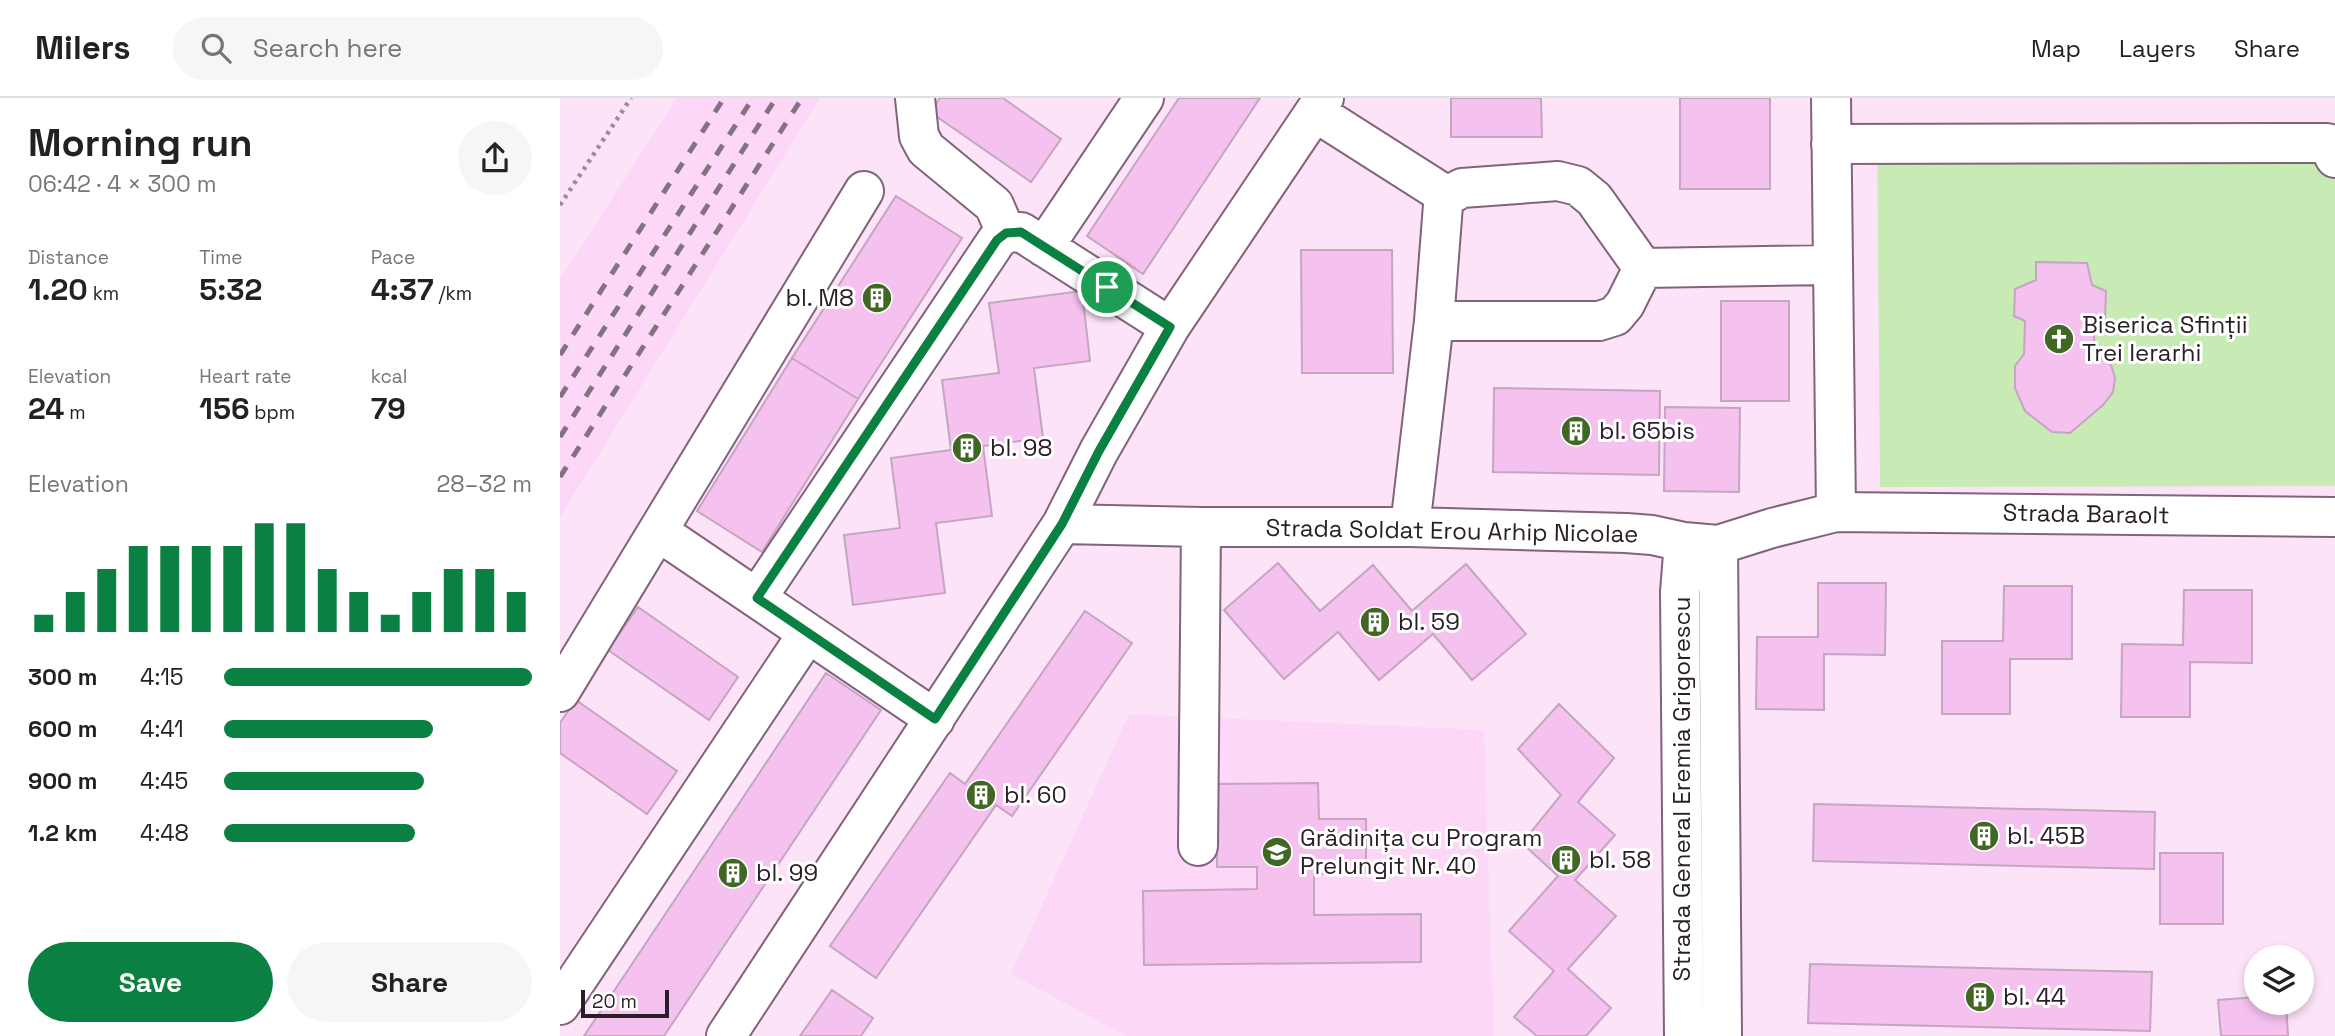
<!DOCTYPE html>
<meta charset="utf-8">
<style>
body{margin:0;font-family:"Space Grotesk",sans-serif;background:#f6f6f6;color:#222;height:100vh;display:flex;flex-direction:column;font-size:26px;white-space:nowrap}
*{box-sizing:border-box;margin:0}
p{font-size:23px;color:#767676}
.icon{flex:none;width:38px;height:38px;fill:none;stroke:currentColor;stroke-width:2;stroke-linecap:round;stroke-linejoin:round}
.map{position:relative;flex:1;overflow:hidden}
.drawer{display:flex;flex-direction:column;background:#fff;width:560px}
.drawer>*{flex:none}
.buttons{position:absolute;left:1684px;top:847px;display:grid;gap:14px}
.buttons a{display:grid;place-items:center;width:70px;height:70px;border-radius:50%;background:#fff;box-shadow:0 4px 10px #0003;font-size:35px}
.scale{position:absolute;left:21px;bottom:18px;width:88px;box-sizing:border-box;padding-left:7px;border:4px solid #2a1f28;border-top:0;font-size:19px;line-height:24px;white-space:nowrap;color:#2a1f28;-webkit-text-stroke:5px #fff;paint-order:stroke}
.pin{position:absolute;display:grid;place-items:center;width:60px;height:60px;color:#fff;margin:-30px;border:4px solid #fff;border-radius:50%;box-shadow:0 2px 7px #0007}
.round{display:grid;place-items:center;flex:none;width:74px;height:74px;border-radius:37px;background:#f6f6f6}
.headline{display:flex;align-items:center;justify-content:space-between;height:119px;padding:0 28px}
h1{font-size:38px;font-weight:700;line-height:52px}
.figures{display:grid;grid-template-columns:repeat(3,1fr);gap:10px;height:119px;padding:7px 28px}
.figures div{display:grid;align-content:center}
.figures b{font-size:30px;font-weight:700}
.figures small{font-size:19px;font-weight:400}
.figures p{font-size:19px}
.chart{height:196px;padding:14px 28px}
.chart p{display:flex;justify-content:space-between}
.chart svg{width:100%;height:126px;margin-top:7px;stroke:#0b8043;stroke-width:6}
.action{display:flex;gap:14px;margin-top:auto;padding:14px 28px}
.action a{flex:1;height:80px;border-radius:42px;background:#0b8043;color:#fff;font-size:28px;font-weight:700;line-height:80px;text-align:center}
.action a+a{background:#f6f6f6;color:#222}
ul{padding:0 28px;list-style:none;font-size:23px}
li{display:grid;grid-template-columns:112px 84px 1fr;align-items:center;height:52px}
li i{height:18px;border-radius:9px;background:#0b8043}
header{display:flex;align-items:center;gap:42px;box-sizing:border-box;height:98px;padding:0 35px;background:#fff;border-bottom:2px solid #e0e0e0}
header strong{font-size:33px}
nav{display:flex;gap:38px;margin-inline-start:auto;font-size:24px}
.search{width:490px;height:63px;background:#f6f6f6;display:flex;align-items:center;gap:18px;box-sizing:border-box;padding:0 24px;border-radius:38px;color:#767676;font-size:26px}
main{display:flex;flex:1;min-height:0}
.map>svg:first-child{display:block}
</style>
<header>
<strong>Milers</strong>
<div class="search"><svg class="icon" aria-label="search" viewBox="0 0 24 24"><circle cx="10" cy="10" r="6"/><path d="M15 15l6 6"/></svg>Search here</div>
<nav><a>Map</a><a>Layers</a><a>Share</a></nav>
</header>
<main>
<section class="drawer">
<div class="headline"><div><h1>Morning run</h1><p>06:42 · 4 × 300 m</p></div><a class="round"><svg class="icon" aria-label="share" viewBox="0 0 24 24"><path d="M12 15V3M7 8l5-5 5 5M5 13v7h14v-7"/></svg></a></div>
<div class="figures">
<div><p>Distance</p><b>1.20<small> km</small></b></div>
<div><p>Time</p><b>5:32</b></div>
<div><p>Pace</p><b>4:37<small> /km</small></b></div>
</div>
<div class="figures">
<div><p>Elevation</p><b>24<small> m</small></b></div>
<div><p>Heart rate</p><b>156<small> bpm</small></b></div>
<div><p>kcal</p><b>79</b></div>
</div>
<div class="chart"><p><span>Elevation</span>28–32 m</p>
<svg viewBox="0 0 160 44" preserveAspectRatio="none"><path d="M5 44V38M15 44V30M25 44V22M35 44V14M45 44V14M55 44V14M65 44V14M75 44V6M85 44V6M95 44V22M105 44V30M115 44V38M125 44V30M135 44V22M145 44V22M155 44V30"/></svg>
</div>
<ul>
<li><b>300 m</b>4:15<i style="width:100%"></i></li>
<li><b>600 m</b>4:41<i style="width:68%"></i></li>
<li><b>900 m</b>4:45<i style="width:65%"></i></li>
<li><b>1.2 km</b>4:48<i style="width:62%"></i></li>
</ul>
<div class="action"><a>Save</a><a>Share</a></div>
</section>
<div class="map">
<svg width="1775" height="938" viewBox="0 0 1775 938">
<rect width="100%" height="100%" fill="#fce3f8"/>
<path fill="#fdd7f7" d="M117 0H260L0 419V181Z
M569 616 924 632 934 938H566L451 876Z"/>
<path fill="#c8eab4" d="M1317 25 1775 27V388L1320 389Z"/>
<path fill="#f5c1ee" stroke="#c4a6c0" stroke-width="2" d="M380 0H443L501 41 471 84 370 14Z
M619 0H700L583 176 527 138Z
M891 0H981L982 39H891Z
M1120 0H1210V91H1120Z
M336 98 402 140 298 301 232 260Z
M741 152H832L833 275H742Z
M1476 164 1527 165 1532 187 1546 193 1545 220 1534 227V255L1551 267 1555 280 1553 294 1543 307 1510 335 1492 334 1465 313 1455 290V268L1464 256 1465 223 1454 218 1455 191 1476 182Z
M522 193 530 263 474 270 483 340 423 348 432 418 376 425 385 495 293 507 284 437 340 430 331 360 391 352 382 282 439 275 429 205Z
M1161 203H1229V303H1161Z
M232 260 298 301 202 454 137 413Z
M934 290 1100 293 1099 377 933 374Z
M1105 309 1180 310 1179 394 1104 393Z
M718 465 760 513 813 467 852 513 906 466 966 536 912 582 873 536 819 582 778 534 724 581 664 512Z
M1258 485H1326L1325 557 1264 556V612L1196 611 1197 539H1258Z
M1444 488H1512V561H1450V616H1382V543H1443Z
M1624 492H1692V565L1630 564V619H1561L1562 546 1623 547Z
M78 509 178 579 149 622 48 552Z
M525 513 572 545 452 718 436 707 316 880 270 848 390 675 405 686Z
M266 575 321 612 104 938H24Z
M16 602 117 673 87 716 0 655V625Z
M999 606 1054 660 1018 704 1055 737 1015 782 1056 818 1008 871 1051 910 1026 938H977L954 919 994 873 949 833 998 778 962 745 1001 697 958 651Z
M758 685 759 721H806V775L754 776V817L861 816V864L584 867 583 793 697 791V769H657L656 686Z
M1254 706 1595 714 1594 771 1253 763Z
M1600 755H1663V826H1600Z
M1250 866 1592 874 1590 933 1248 925Z
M272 892 313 920 301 938H240Z
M1696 899V905H1726L1728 938H1661L1658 902Z"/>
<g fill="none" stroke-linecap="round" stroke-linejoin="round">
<g stroke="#80647c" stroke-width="42">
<path id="minor" d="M355 0 359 38 366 51 434 107 446 135
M1271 0 1276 414
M755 14 887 98
M1271 46 1767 45 1775 60
M484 149 584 0
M1083 170 1271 167
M502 426 641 429H850L1066 435 1092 437 1124 444 1158 447 1212 430 1276 414 1775 419
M850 429 874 223 883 107 887 98 902 90 998 83 1018 88 1034 101 1083 170 1065 206 1055 218 1039 223H874
M99 434 375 621
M1124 444 1120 494 1124 938
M1158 447 1162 938
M197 500 437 142 446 135 461 134 610 229
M0 594 304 93
M638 748 641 429
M0 907 248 535
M166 938 502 426 539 353 610 229 764 0"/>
</g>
<path stroke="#9d8b9a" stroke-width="4.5" stroke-dasharray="3.5 5" stroke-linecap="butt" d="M0 107 71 0"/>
<use href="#minor" stroke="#fff" stroke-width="38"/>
<path stroke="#837280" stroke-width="5" stroke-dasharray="12 12" stroke-linecap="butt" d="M0 257 164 0
M0 299 193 0
M0 339 216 0
M0 379 242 0"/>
</g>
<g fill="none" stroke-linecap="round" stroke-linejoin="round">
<g stroke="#fff" stroke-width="14">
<path id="route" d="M461 134 610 229 539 353 502 426 375 621 197 500 437 142 446 135Z"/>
</g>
<use href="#route" stroke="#0b8043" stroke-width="9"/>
</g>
<defs>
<g id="building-disc" transform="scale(1.575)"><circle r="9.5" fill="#406824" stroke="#fff"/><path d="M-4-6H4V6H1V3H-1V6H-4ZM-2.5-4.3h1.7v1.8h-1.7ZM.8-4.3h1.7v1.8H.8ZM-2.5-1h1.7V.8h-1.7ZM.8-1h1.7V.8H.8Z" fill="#fff"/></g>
<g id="church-disc" transform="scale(1.575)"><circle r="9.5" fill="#406824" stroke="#fff"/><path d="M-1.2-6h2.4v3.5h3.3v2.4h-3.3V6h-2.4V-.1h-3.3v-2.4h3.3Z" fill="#fff"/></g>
<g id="school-disc" transform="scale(1.575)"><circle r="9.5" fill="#406824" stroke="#fff"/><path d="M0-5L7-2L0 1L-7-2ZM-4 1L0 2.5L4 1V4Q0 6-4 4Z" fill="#fff"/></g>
</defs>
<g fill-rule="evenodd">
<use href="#building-disc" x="317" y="200"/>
<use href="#church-disc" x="1499" y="241"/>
<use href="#building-disc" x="1016" y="333"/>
<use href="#building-disc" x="407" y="350"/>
<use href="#building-disc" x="815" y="524"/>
<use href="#building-disc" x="421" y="697"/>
<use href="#building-disc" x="1424" y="738"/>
<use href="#school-disc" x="717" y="754"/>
<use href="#building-disc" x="1006" y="762"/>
<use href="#building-disc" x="173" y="775"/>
<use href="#building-disc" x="1420" y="899"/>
</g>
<g text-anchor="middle" stroke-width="6" stroke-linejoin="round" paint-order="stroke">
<g font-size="24" fill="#2a1f28" stroke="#fff" text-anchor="start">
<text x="294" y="208" text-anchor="end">bl. M8</text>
<text x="1522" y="235">Biserica Sfinții<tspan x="1522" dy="28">Trei Ierarhi</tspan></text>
<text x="1039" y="341">bl. 65bis</text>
<text x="430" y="358">bl. 98</text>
<text x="838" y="532">bl. 59</text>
<text x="444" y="705">bl. 60</text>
<text x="1447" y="746">bl. 45B</text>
<text x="740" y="748">Grădinița cu Program<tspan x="740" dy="28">Prelungit Nr. 40</tspan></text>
<text x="1029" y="770">bl. 58</text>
<text x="196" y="783">bl. 99</text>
<text x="1443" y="907">bl. 44</text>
</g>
<g font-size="24" fill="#2a1f28" stroke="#fff">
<text transform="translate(1526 416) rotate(1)" y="8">Strada Baraolt</text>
<text transform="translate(892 433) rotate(1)" y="8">Strada Soldat Erou Arhip Nicolae</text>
<text transform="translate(1122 691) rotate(-90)" y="8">Strada General Eremia Grigorescu</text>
</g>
</g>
</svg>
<div class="buttons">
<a><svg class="icon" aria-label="layers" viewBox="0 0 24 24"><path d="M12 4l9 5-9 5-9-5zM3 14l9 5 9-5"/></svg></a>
</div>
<div class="scale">20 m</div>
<div class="pin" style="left:547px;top:189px;background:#1e9e55"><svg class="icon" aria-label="arrive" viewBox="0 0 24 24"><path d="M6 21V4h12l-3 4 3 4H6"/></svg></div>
</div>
</main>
